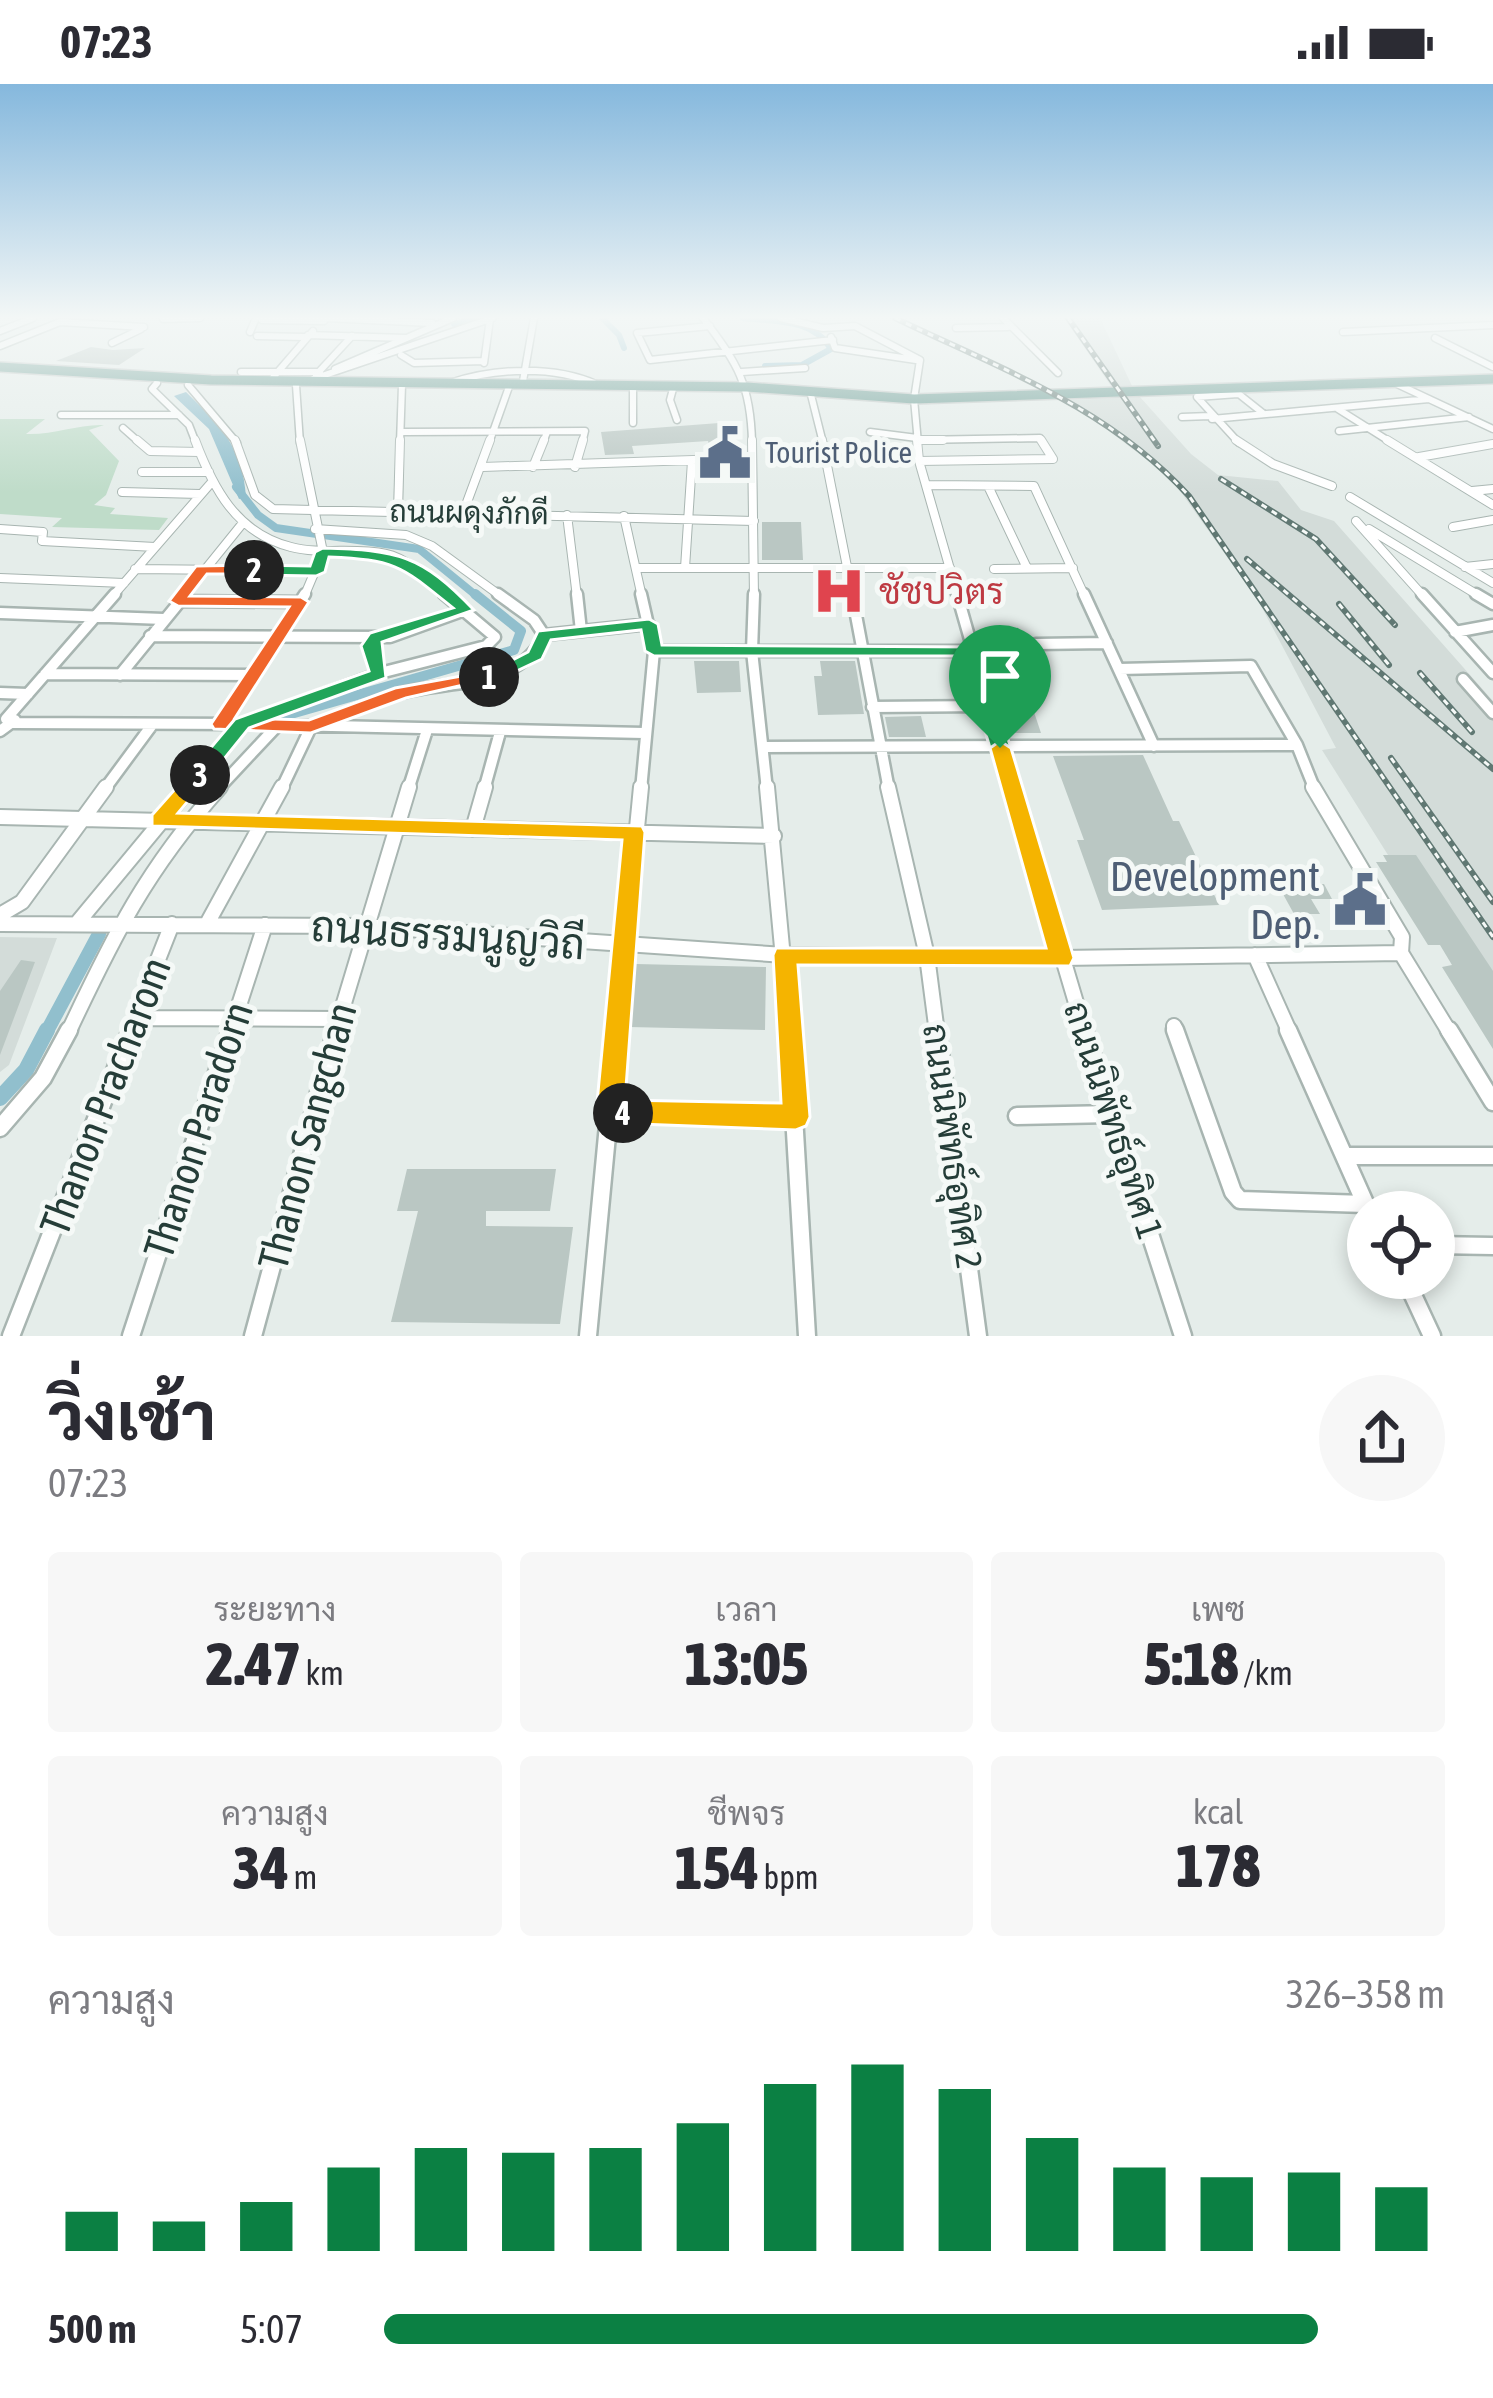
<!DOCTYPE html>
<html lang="th">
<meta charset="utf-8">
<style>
body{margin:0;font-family:"Asap Condensed",Sarabun,sans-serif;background:#f7f7f7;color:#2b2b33;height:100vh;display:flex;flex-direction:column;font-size:45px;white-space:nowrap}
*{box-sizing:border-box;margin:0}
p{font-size:39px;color:#7c7c81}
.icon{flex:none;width:66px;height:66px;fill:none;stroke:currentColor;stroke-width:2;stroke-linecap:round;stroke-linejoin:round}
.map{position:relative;height:1252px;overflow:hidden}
.sheet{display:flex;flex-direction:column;background:#fff;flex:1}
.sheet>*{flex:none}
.controls{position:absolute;left:1347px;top:1107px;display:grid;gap:24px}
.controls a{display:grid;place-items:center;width:108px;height:108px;border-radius:50%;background:#fff;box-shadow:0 6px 18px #0003;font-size:60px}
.pin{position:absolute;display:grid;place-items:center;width:102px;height:102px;color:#fff;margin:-123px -51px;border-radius:50% 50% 50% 0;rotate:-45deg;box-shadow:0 0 12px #0007}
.pin .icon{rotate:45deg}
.km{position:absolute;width:60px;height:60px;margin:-30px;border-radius:50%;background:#222;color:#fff;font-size:33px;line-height:60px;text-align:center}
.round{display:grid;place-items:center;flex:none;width:126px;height:126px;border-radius:63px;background:#f7f7f7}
.headline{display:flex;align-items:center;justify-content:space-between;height:204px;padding:0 48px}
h1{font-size:66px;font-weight:800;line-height:90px}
.metrics{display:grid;grid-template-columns:repeat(3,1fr);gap:18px;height:204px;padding:12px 48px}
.metrics div{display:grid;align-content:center;border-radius:12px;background:#f7f7f7;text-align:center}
.metrics b{font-size:60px;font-weight:800}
.metrics small{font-size:33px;font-weight:400}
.metrics p{font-size:33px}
.chart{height:336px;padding:24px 48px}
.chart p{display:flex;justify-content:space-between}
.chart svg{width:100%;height:216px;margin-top:12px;stroke:#0b8043;stroke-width:6}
ul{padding:0 48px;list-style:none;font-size:39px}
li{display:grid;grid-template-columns:192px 144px 1fr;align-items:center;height:90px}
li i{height:30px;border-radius:15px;background:#0b8043}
.status{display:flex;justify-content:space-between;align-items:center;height:84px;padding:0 60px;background:#fff;direction:ltr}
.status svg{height:33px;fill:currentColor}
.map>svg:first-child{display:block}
</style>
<div class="status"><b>07:23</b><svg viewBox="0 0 49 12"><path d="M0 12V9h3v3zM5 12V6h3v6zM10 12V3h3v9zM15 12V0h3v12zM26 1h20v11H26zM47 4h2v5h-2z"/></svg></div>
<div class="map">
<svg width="1493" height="1252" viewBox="0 0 1493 1252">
<rect width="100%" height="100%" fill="#e5edea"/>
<path fill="#d3dcd9" d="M1064 234H1100L1133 304 1113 305Z
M1140 313 1191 370 1218 391 1278 397 1301 426 1334 437 1493 617V938L1322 666 1336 664 1259 518 1171 394 1068 316Z
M0 853 57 854 9 981 0 988Z"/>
<path fill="#bfdcc9" d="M0 335H45L26 350C54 351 78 340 104 341L89 346 119 377 106 411 94 421 115 424 110 430 168 434 159 446 52 443 62 434 0 430Z"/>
<path fill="#91bfcd" d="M186 308C219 340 243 363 246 413L239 415 209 345 174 312Z"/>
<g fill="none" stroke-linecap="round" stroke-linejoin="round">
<path stroke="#91bfcd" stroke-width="6" d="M602 234 619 251 624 264
M743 234C775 238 813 234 831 265L802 281 765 282
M454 240 480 234"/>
<path stroke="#91bfcd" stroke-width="8" d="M236 403 258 431 276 444 419 465 478 513"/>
<path stroke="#91bfcd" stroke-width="10" d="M284 632 514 566 521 547 475 510"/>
<path stroke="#91bfcd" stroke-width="14" d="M46 949 99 850"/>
<path stroke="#91bfcd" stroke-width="16" d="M0 1014 26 986 47 946"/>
</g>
<path fill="#bac7c3" d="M91 263 113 266 145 264 119 281 56 277Z
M719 339 728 344 737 366 711 367 708 357 632 362 634 370 605 371 601 348Z
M762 438H801L803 476H762Z
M694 577H739L741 608 697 609Z
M820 577H855L864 630 818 631 814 592H822Z
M999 622H1032L1041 649H1007Z
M921 632 926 653H889L885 633Z
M1143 671 1173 737H1179L1219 821 1102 826 1077 756H1084L1053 672Z
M1383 771H1416L1493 887V965L1442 883 1452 881 1440 861H1428L1376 778H1387Z
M1324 800 1332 815H1311L1320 830H1294L1278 801Z
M21 876 35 878 0 971V907Z
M636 880 766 883 765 946 629 943Z
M407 1085H556L550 1127H486V1142L573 1143 560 1240 391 1238 418 1127H397Z"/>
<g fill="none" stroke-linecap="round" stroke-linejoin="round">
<g stroke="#a8b5b1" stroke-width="9">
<path id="minor-far4" d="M326 234 432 239
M703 234C737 278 751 301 752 359
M781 234 823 244 855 242 920 276 914 315 918 359
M1003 234 1058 289
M163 235 200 234
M262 236 324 237
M710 242 637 249 650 276 833 256
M956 244 1008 243
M0 247 33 234
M250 248 256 234
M1343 248 1493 241
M308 251 406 254
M257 252 306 253
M831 253 835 264 916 276
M1435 254 1493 283
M112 259 141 245
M0 262 60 238 144 243
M401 271 414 279 484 277
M484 279 490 235
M335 285 453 234
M241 288H320
M742 288 805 284
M316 291 352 252
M313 295 493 234
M270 297 313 247
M523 297 534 234
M157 299 152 305 189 341 196 359
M450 299C495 284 554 281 598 301
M1397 300 1493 345
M188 301 237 359
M296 301 300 359
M633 304V339
M673 305 670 316 677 336
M810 307 823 359
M1235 307 1264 330
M1238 310 1197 313 1239 359
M1338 325 1392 359
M61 331H179
M1182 333 1210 332
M1212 335 1429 315
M123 344 140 359
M1339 347 1469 333
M403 348 585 347 582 359
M870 348 917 354
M917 356 1040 354 1043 359
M400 359 402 301
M489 359 510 300
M543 359 547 348"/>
</g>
<g stroke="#a8b5b1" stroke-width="10">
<path id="minor-far3" d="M137 356 150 367 199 368
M195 356C213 404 236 449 291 463 321 471 355 463 386 470 410 475 429 498 447 513
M235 356 255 411 273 425 754 437
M300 356 323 468 304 513
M752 356 754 513
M822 356 853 513
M917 356 919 377 958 513
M917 356H943
M1236 356 1273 380 1332 402
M1387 356 1493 421
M1419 373 1493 360
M919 377 1053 375 1041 356
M483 383 752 374
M533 383 544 356
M575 383 583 356
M142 388H209
M928 401 1034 402 1085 513
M988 402 1027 484
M1472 407 1493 405
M122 408 200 410
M1350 413 1493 499
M398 428 400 356
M463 429 490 356
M567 431 577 513
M624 432 642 513
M1356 437 1424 513
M1453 443 1493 436
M0 445 43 448 42 457 155 463
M315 445 406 451 432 462 502 513
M1369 445 1481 513
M1465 483 1493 480
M636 484H950
M685 484 692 377
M135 485 317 487
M994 485 1073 484
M0 494 124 499
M112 513 211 399
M183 513 242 440"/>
</g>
<g stroke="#a8b5b1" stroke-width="15">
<path id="minor-far2" d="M577 510 581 547
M754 510 752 567 767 706
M852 510 889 706
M957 510 1013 706
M1084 510 1154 662
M1422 510 1493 589
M1476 510 1493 520
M178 517 301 518
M0 529 164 535
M1455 548 1493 541
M544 551 649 540
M150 552 390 553 465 526
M377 553 370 562 380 589
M1036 560 1107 559
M654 567H971
M1119 585 1251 582 1297 661 1315 706
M45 590 255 591
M120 591 186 510
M1463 595 1493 629
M0 609 28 610
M872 623 987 622
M6 635 115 510
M15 639 243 640 380 589 486 562 495 553 444 510
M221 640 305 510
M246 640 644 649
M0 647 15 636
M763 663 1297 661
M104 706 152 641
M188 706 243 640
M217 706 277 642
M281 706 311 643C341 632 370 618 401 609 449 596 520 605 544 551L534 536 498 510
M408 706 427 646
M484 706 500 648
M641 706 654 567 641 510"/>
</g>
<g stroke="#a8b5b1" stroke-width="18">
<path id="minor-far1" d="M767 703 790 949
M888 703 927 872 937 949
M1012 703 1085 949
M1313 703 1402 853 1401 869 1450 949
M0 733 774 752
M473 745 485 703
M0 831 22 818 106 703
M78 838 190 703
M208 838 282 703
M0 840 364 842 785 871 1061 874 1401 869
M1255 871 1290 949
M138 934 339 935
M1174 942 1176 949
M68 949C114 851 146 786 220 703
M129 949 172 840
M230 949 265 841
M335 949 409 703
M617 949 641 703"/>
</g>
<g stroke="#a8b5b1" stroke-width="21">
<path id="minor" d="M789 946 807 1252
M937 946 978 1252
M1084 946 1183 1252
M1175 946 1233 1108 1240 1116 1365 1120
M1288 946 1369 1128
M1449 946 1493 1018
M610 1029 796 1033
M1017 1032 1112 1030
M0 1044 43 994 69 946
M1347 1072H1493
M1434 1161 1493 1162
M1405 1194 1432 1252
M11 1252 131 946
M131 1252 231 946
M253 1252 336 946
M588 1252 617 946"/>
</g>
<g stroke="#c2c9c7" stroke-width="12">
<path id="major" d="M0 283 211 296 747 303 914 315 1493 295"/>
</g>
<use href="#minor-far4" stroke="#fff" stroke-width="6"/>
<use href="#minor-far3" stroke="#fff" stroke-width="8"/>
<use href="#minor-far2" stroke="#fff" stroke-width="10"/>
<use href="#minor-far1" stroke="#fff" stroke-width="14"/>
<use href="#minor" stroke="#fff" stroke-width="16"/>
<use href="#major" stroke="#6d9e95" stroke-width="9"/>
<g stroke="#607873" stroke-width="6">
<path id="rail" d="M895 234C1001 285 1108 323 1189 412L1493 853
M1068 234 1158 362
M1221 395 1316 455 1395 541
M1247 475 1493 685
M1339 520 1389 581
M1420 589 1472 648
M1391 674 1493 818"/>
</g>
<use href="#rail" stroke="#f5f9f7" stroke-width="3" stroke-dasharray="6" stroke-linecap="butt"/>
</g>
<linearGradient id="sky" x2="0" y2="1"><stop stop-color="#85b8dd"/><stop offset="0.57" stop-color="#f3f7f6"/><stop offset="1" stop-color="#f3f7f6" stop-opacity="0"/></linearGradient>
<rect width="1493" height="409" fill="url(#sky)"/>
<path fill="#22a559" stroke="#fff" stroke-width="3" d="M649 535 658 540 662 561 977 563 1011 664 1000 671 990 664 963 572H654L645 567 641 546 551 556 542 575 496 597 480 593 528 568 538 547Z"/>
<path fill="#f0652b" stroke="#fff" stroke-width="3" d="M254 481 260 483V490H207L190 512 301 513 309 518 235 634 309 636 395 604 489 587 499 593 406 614 311 649 214 645 211 640 289 523 178 522 169 517 196 482Z"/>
<path fill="#22a559" stroke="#fff" stroke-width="3" d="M323 464C397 466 421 470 474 526L382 558 386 594 249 644 207 696H192V686L235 635 369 587 361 562 370 549 453 524C401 482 397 476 329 473L325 488 316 492 254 491 246 486 254 481 310 482 315 468Z"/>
<path fill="#f5b400" stroke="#fff" stroke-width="3" d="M200 684 210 691 178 729 642 742 645 748 625 1017 637 1029 633 1039 623 1043 600 1038 596 1029 622 756 152 742V731L192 686Z"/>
<path fill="#f5b400" stroke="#fff" stroke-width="3" d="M1000 657 1011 664 1074 874 1070 882 798 881 810 1033 806 1042 796 1046 612 1039 608 1029 612 1020 623 1016 781 1019 773 871 776 864H1046L990 664Z"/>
<defs>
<g id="civic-bare" transform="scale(4.14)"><path d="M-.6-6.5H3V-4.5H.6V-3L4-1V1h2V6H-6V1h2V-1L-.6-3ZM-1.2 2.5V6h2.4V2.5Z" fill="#5c6f8a" stroke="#f5f9f7" stroke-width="2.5" paint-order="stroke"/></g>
<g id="hospital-bare" transform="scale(4.14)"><path d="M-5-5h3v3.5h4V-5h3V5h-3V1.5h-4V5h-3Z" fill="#e0444e" stroke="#f5f9f7" stroke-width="2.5" paint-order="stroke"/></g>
</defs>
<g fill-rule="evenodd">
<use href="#civic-bare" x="725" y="369"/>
<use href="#hospital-bare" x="839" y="507"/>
<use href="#civic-bare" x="1360" y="816"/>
</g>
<g text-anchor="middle" stroke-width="10" stroke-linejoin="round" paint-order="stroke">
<g font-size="30" fill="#4e5e75" stroke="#f5f9f7" text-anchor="start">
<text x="765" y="379">Tourist Police</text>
</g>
<g font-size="30" fill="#253d38" stroke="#f5f9f7">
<text transform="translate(469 429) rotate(1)" y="10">ถนนผดุงภักดี</text>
</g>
<g font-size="36" fill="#be3a42" stroke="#f5f9f7" text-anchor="start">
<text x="879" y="520">ชัชปวิตร</text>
</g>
<g font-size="36" fill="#253d38" stroke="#f5f9f7">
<text transform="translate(1114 1036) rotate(72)" y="13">ถนนนิพัทธ์อุทิศ 1</text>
<text transform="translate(953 1062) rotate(82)" y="13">ถนนนิพัทธ์อุทิศ 2</text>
</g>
<g font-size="42" fill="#4e5e75" stroke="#f5f9f7" text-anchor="end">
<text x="1320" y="807">Development<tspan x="1320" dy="48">Dep.</tspan></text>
</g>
<g font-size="42" fill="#253d38" stroke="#f5f9f7">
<text transform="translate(448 851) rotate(4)" y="15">ถนนธรรมนูญวิถี</text>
<text transform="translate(105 1012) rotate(-69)" y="15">Thanon Pracharom</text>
<text transform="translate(198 1046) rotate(-72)" y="15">Thanon Paradorn</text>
<text transform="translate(307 1052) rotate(-75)" y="15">Thanon Sangchan</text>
</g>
</g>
</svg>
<div class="controls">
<a><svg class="icon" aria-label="locate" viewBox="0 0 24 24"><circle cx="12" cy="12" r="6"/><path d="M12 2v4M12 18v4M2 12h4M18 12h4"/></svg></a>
</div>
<div class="pin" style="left:1000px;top:664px;background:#1e9e55"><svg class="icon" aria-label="arrive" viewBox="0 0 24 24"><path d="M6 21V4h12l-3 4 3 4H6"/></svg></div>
<b class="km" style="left:489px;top:593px">1</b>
<b class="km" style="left:254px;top:486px">2</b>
<b class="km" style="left:200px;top:691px">3</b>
<b class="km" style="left:623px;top:1029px">4</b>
</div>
<section class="sheet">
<div class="headline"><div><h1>วิ่งเช้า</h1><p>07:23</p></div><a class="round"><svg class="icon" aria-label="share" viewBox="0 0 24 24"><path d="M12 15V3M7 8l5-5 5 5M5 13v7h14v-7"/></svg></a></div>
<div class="metrics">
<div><p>ระยะทาง</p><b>2.47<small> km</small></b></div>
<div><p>เวลา</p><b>13:05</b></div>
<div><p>เพซ</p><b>5:18<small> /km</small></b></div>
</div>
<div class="metrics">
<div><p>ความสูง</p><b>34<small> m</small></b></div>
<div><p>ชีพจร</p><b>154<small> bpm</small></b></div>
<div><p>kcal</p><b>178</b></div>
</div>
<div class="chart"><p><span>ความสูง</span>326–358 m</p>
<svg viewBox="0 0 160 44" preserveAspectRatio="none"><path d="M5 44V36M15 44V38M25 44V34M35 44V27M45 44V23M55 44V24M65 44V23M75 44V18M85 44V10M95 44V6M105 44V11M115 44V21M125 44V27M135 44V29M145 44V28M155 44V31"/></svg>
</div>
<ul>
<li><b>500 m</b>5:07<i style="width:88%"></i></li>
</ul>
</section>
